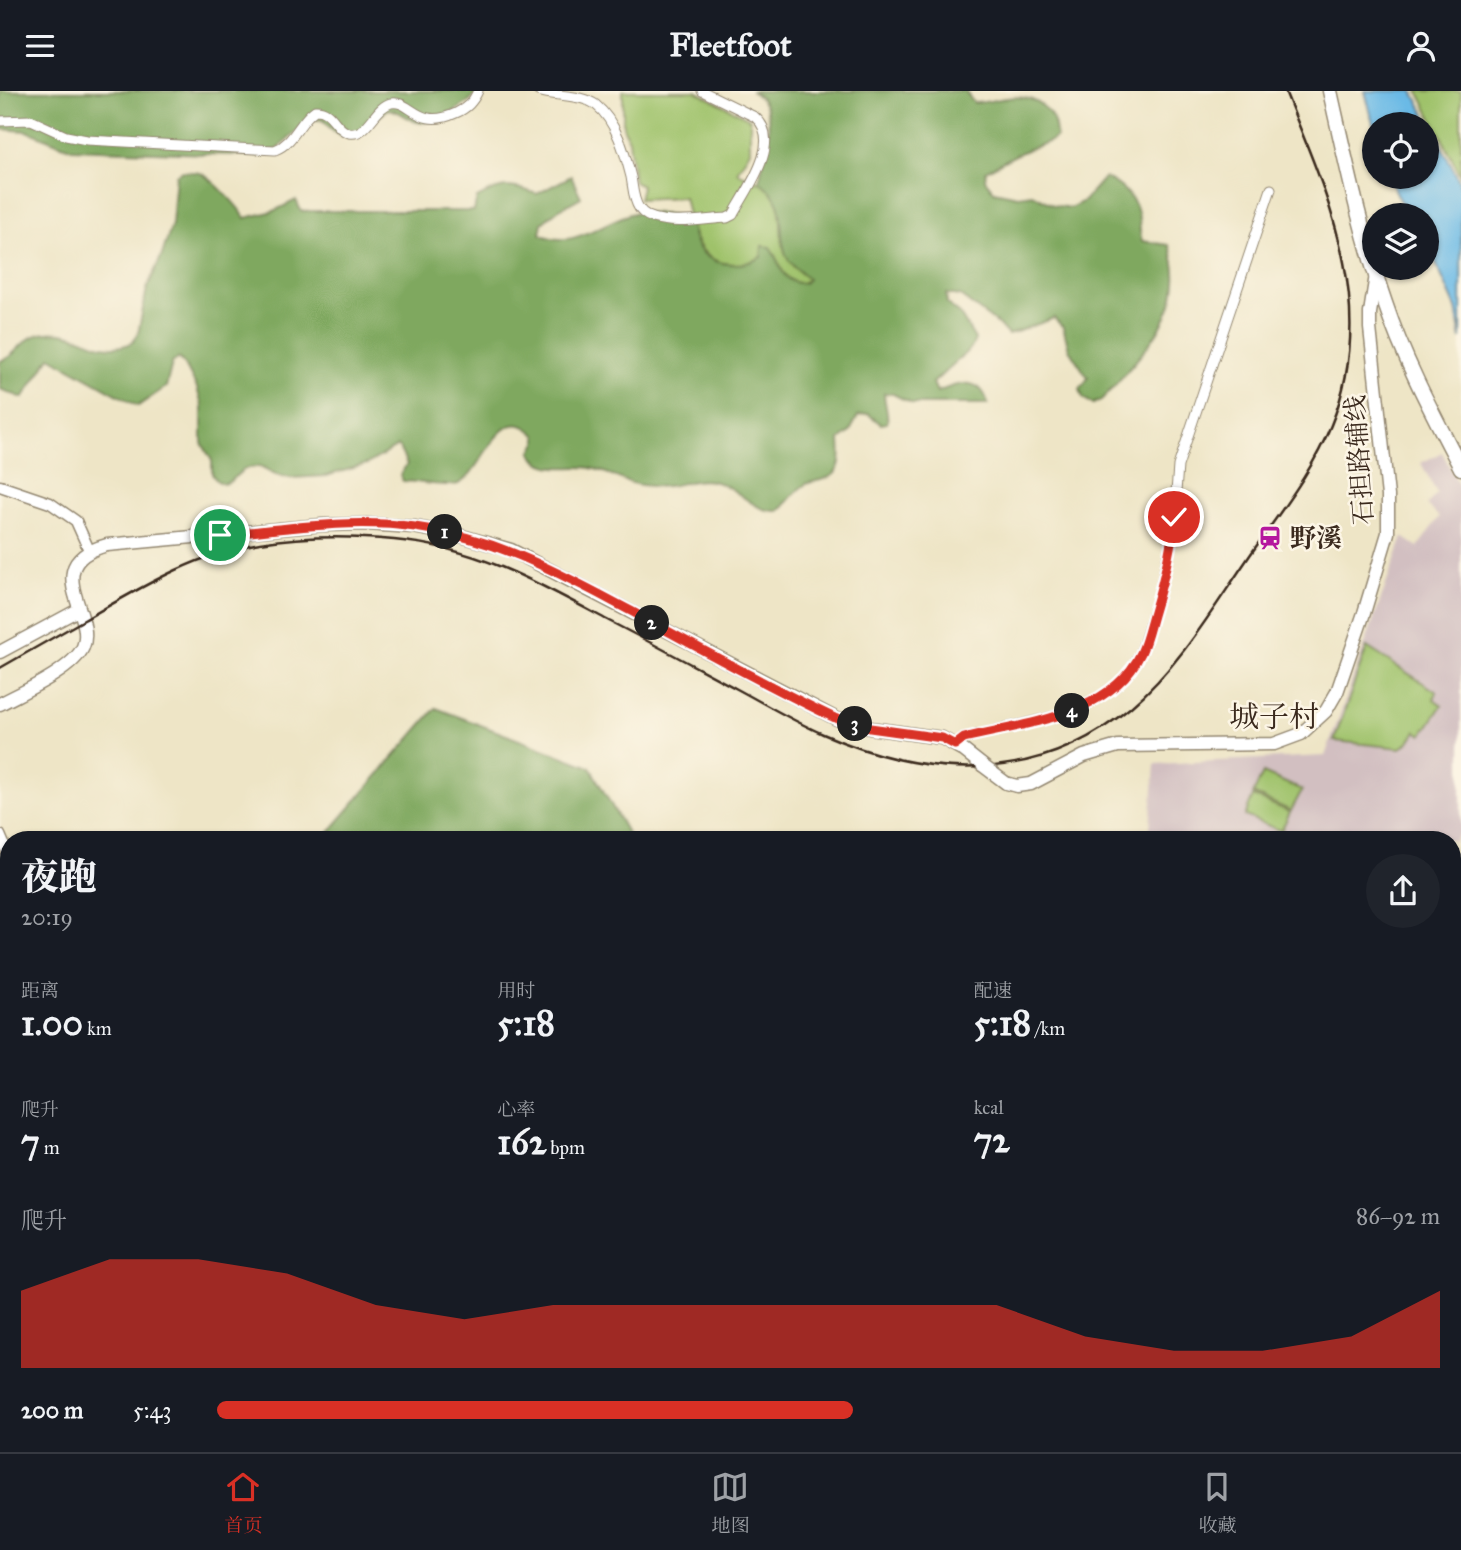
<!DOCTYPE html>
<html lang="zh">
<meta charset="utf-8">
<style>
body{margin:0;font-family:"IM FELL Great Primer","Noto Serif SC",serif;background:#20242c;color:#f1f3f6;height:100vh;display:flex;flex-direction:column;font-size:26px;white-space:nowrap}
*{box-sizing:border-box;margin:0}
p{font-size:23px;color:#9ea1a6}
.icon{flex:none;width:38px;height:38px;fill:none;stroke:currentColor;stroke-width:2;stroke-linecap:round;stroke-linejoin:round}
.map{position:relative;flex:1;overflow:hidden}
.sheet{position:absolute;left:0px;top:740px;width:1461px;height:621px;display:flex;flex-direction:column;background:#171b24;border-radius:28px 28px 0 0;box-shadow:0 2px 5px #0004}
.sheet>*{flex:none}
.tools{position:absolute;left:1362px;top:21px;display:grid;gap:14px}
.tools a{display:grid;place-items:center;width:77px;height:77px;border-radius:50%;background:#171b24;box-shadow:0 2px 5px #0004;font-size:35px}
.pin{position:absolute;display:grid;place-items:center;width:60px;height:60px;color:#fff;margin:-30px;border:4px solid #fff;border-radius:50%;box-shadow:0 2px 7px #0007}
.km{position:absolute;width:35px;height:35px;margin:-18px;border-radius:50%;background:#222;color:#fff;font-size:19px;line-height:35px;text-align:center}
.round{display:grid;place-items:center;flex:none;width:74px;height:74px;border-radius:37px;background:#20242c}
.overview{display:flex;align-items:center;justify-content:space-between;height:119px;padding:0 21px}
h1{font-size:38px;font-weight:800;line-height:52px}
.figures{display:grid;grid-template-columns:repeat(3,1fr);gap:10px;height:119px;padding:7px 21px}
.figures div{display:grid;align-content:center}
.figures b{font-size:35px;font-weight:800}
.figures small{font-size:19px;font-weight:400}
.figures p{font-size:19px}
.chart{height:196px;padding:14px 21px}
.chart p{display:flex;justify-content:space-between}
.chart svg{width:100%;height:126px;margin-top:7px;fill:#d93025;opacity:.7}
ul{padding:0 21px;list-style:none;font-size:23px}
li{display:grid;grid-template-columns:112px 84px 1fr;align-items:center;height:52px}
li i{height:18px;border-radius:9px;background:#d93025}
header{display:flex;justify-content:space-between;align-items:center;height:91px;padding:0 21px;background:#171b24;font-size:32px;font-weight:800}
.tabs{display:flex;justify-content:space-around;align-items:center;height:98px;border-top:2px solid #363941;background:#171b24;font-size:19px;color:#9ea1a6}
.tabs a{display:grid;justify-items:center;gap:4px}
.tabs .on{color:#d93025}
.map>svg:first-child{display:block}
</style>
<header><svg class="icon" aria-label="menu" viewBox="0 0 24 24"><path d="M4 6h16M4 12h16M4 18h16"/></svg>Fleetfoot<svg class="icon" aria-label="person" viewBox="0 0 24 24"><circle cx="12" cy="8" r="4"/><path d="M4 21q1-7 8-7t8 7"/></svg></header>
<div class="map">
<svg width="1461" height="1361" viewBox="0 0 1461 1361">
<rect width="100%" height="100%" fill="#fcf5e5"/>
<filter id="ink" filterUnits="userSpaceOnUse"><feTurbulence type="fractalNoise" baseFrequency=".0143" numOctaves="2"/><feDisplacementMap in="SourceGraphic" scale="14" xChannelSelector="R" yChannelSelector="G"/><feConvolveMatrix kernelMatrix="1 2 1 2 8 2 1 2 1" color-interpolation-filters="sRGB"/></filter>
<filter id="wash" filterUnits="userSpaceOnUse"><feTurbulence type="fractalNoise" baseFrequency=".00686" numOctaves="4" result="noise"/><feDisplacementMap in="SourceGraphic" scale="28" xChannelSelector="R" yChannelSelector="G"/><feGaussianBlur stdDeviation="1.57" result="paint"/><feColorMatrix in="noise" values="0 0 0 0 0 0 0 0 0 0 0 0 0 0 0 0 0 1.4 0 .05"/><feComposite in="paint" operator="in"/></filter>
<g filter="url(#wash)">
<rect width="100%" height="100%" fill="#eee5c6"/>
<path fill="#d2bfc1" d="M1442 361 1461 399V740L1453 752 1452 749H1149L1155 673 1325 665 1403 446 1418 456 1439 426 1427 414 1437 402 1421 372Z"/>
<path fill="#9fc26b" stroke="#6d7644" stroke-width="2" d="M623 0H696L750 28V60L737 81C747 88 763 89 771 99 787 119 777 143 786 164 790 175 800 181 809 188L799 193C779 185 785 181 776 168 772 163 767 159 763 155L761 166C754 171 743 173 735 173 695 174 691 136 684 106L639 108 642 95 634 91 629 49 623 36Z
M1418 0H1461V85Z
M1367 556 1437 601 1434 608 1442 614 1422 644 1416 640 1408 652 1401 657 1334 650Z
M1263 682 1302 699 1291 720 1253 703Z
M1253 705 1290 721 1281 740 1245 725Z"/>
<path fill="#7fa85f" stroke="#5d693e" stroke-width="2" d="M0 0H479C469 13 431 38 414 30 405 26 399 19 388 18 376 28 351 55 334 41 329 37 328 32 322 29L310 28 273 62 262 65 72 58 27 40 0 38Z
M751 0H965L974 12C986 12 996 8 1007 7 1035 3 1056 18 1056 46 1048 53 1039 54 1029 58 1014 64 1000 72 986 80L985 89 994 100 1018 105 1032 103 1053 114 1070 117 1084 110 1104 87C1120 92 1138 109 1139 128 1140 136 1139 141 1142 150L1169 154C1194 218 1140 263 1103 308L1093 313 1083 307 1080 298 1088 287 1069 258 1063 236 1054 227 1008 244 999 234 960 205 946 203 947 213 960 223 975 248 972 256 933 292 937 301C958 292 981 284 988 313H913L893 303 884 302C884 313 889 321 887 332L881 333 868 323 858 325 849 342 840 349C841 364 843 382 827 387 820 390 812 390 806 393 794 400 788 412 778 420 752 421 738 396 716 391 700 386 684 393 668 395 660 396 649 395 641 394 623 392 608 380 590 377 570 373 542 384 531 361L537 352V345C500 305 484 381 458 393 450 397 416 390 403 390L400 384 407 373 398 355 367 373 326 385 291 387 277 384 260 375 244 378 229 391 223 393 216 389 212 383V370L202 352V315L197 297 185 274 179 267 172 272 166 296 138 315 50 266 23 307 0 298V270C17 266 22 244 46 242 84 238 96 266 132 252L138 243 147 197 162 164 172 133 176 84 183 80C188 81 195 81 200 82 211 86 239 116 245 127L274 120 296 109 301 120H474L477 107C502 93 510 93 537 103L571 85 581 106 558 119 542 132 540 143C575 160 601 130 634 122 644 119 676 125 689 125 692 137 693 152 703 162 717 176 745 176 761 166L762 155 770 156C781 171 781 194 804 192L808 188C801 181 790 175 786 164 775 134 792 115 759 90 764 64 782 16 751 0Z
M436 617 590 676 631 749H322Z
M188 1353H435L441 1361H207L202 1357Z
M917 1353H1116V1361H913Z"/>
<path fill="#6bbae6" stroke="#537282" stroke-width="2" d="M1365 0H1413L1457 85 1461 97V248L1456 217 1426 150V124H1410L1401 111 1389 86H1426V33H1374V36Z
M1461 833V987L1453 998V880L1459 871 1453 865 1452 843Z"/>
</g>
<g filter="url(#ink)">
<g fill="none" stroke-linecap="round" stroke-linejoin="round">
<g stroke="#948872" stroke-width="11">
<path id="minor" d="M538 0C556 6 581 3 596 14 616 30 625 62 631 86 633 96 633 108 639 117 644 125 654 128 662 129 683 133 707 128 727 127L733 124C746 100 784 50 755 26L702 0
M0 30 31 29 66 45 87 49 275 59C295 51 298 31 315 19 333 18 334 38 349 42 368 46 374 16 391 12 411 8 417 40 456 22 467 17 473 11 478 0
M955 654 964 647 1079 619 1116 595 1129 581 1141 561 1159 504 1173 441 1178 375 1271 98
M0 1011 9 1008
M1452 1039 1461 1027
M0 1225 6 1230 9 1229
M1452 1271 1461 1267
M167 1361 180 1356 200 1361"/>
</g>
<g stroke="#948872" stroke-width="13">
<path id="tertiary" d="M0 395 50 412 76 430 89 459
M0 744 9 765
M112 1353 113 1361
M1361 1361 1364 1353"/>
</g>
<g stroke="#948872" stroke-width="15">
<path id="secondary" d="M0 561 78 519
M0 613C22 601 73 579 83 556 97 523 37 473 107 454L322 434 366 433 414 436 458 444 511 459 837 628 870 637 942 647 963 659 982 674
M1006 692 1017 695 1031 693 1084 665 1118 655 1274 653 1301 643 1326 620 1337 601 1364 522 1388 442V405L1370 237V222L1376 184"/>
</g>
<g stroke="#948872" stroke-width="17">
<path id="primary" d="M1330 0C1346 71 1361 143 1385 212 1404 269 1433 323 1461 377
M1452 787 1461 776
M1060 1361 1067 1353"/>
</g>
<g stroke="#948872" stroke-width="18">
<path id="motorway" d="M1452 1211 1461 1209
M1452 1254 1461 1253
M1028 1361 1046 1353
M1097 1361 1118 1353"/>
</g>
<use href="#minor" stroke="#fff" stroke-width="9"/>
<use href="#tertiary" stroke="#fff" stroke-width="10"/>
<use href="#secondary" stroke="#fff" stroke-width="12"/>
<use href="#primary" stroke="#fff" stroke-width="14"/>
<use href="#motorway" stroke="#fff" stroke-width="16"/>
<path stroke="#3b2a1e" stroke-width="2.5" d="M0 577C28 561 56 545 84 529 140 497 195 463 260 452 303 445 350 445 394 449 476 456 539 492 609 530 652 552 694 575 737 598 765 613 793 630 823 643 928 689 1039 694 1131 616 1182 573 1217 511 1255 457 1283 417 1313 379 1331 334 1379 218 1329 108 1285 0"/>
<g stroke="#948872" stroke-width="15" stroke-linecap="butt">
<path id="secondary-bridge" d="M982 674 1006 692"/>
</g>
<use href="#secondary-bridge" stroke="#fff" stroke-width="12"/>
</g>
</g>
<g fill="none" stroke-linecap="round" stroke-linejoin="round" filter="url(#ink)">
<g stroke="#fff" stroke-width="14">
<path id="route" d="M220 444C284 438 351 427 415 436 498 447 559 482 631 520 699 557 767 595 837 628L870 637 942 647 955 654 964 647C1025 632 1111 625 1141 562 1147 549 1150 534 1154 521 1163 491 1172 458 1174 426"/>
</g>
<use href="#route" stroke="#d93025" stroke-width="9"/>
</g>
<defs>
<g id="station-bare" transform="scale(1.89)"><path d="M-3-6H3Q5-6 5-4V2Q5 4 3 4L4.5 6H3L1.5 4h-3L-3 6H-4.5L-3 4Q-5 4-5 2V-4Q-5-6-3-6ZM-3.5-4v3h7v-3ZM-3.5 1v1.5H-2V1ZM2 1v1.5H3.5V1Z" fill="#b5179e" stroke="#fcf5e5" stroke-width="2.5" paint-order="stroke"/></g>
</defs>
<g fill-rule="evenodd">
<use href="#station-bare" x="1270" y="447"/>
</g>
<g text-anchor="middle" stroke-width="5" stroke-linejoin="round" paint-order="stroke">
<g font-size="26" fill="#3b2a1e" stroke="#fcf5e5">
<text transform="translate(1359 369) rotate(-94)" y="9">石担路辅线</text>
</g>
<g font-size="26" font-weight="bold" fill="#3b2a1e" stroke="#fcf5e5" text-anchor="start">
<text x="1290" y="456">野溪</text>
</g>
<g font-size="30" fill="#3b2a1e" stroke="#fcf5e5">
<text x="1274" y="636">城子村</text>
</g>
</g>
</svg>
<div class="tools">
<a><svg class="icon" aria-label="locate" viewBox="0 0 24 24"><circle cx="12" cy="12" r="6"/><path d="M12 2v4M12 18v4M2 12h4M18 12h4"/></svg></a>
<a><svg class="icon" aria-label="layers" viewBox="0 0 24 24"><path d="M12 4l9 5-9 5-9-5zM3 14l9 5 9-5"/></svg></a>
</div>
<div class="pin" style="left:220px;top:444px;background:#1e9e55"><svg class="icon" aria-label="arrive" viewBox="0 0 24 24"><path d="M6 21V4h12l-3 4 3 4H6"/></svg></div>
<div class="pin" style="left:1174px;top:426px;background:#d93025"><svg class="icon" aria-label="check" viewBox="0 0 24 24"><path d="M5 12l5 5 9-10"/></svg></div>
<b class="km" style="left:445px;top:441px">1</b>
<b class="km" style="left:652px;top:532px">2</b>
<b class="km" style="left:855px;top:633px">3</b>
<b class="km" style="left:1072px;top:620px">4</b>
<section class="sheet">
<div class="overview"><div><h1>夜跑</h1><p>20:19</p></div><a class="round"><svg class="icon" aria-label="share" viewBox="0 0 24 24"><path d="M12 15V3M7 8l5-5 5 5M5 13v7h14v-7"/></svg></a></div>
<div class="figures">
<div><p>距离</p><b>1.00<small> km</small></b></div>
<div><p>用时</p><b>5:18</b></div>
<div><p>配速</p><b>5:18<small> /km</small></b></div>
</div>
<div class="figures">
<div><p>爬升</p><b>7<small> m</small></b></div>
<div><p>心率</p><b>162<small> bpm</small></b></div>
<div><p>kcal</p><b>72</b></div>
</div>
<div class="chart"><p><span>爬升</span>86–92 m</p>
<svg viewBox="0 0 160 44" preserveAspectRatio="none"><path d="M0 44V17L10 6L20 6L30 11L40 22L50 27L60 22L70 22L80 22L90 22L100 22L110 22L120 33L130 38L140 38L150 33L160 17V44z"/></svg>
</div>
<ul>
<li><b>200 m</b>5:43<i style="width:52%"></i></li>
</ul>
</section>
</div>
<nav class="tabs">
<a class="on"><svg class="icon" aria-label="home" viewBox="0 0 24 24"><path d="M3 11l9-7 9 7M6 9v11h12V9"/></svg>首页</a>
<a><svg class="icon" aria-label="map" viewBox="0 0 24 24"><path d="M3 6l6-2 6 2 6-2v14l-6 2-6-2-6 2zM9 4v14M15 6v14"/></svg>地图</a>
<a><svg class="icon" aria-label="saved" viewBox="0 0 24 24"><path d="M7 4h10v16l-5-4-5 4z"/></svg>收藏</a>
</nav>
